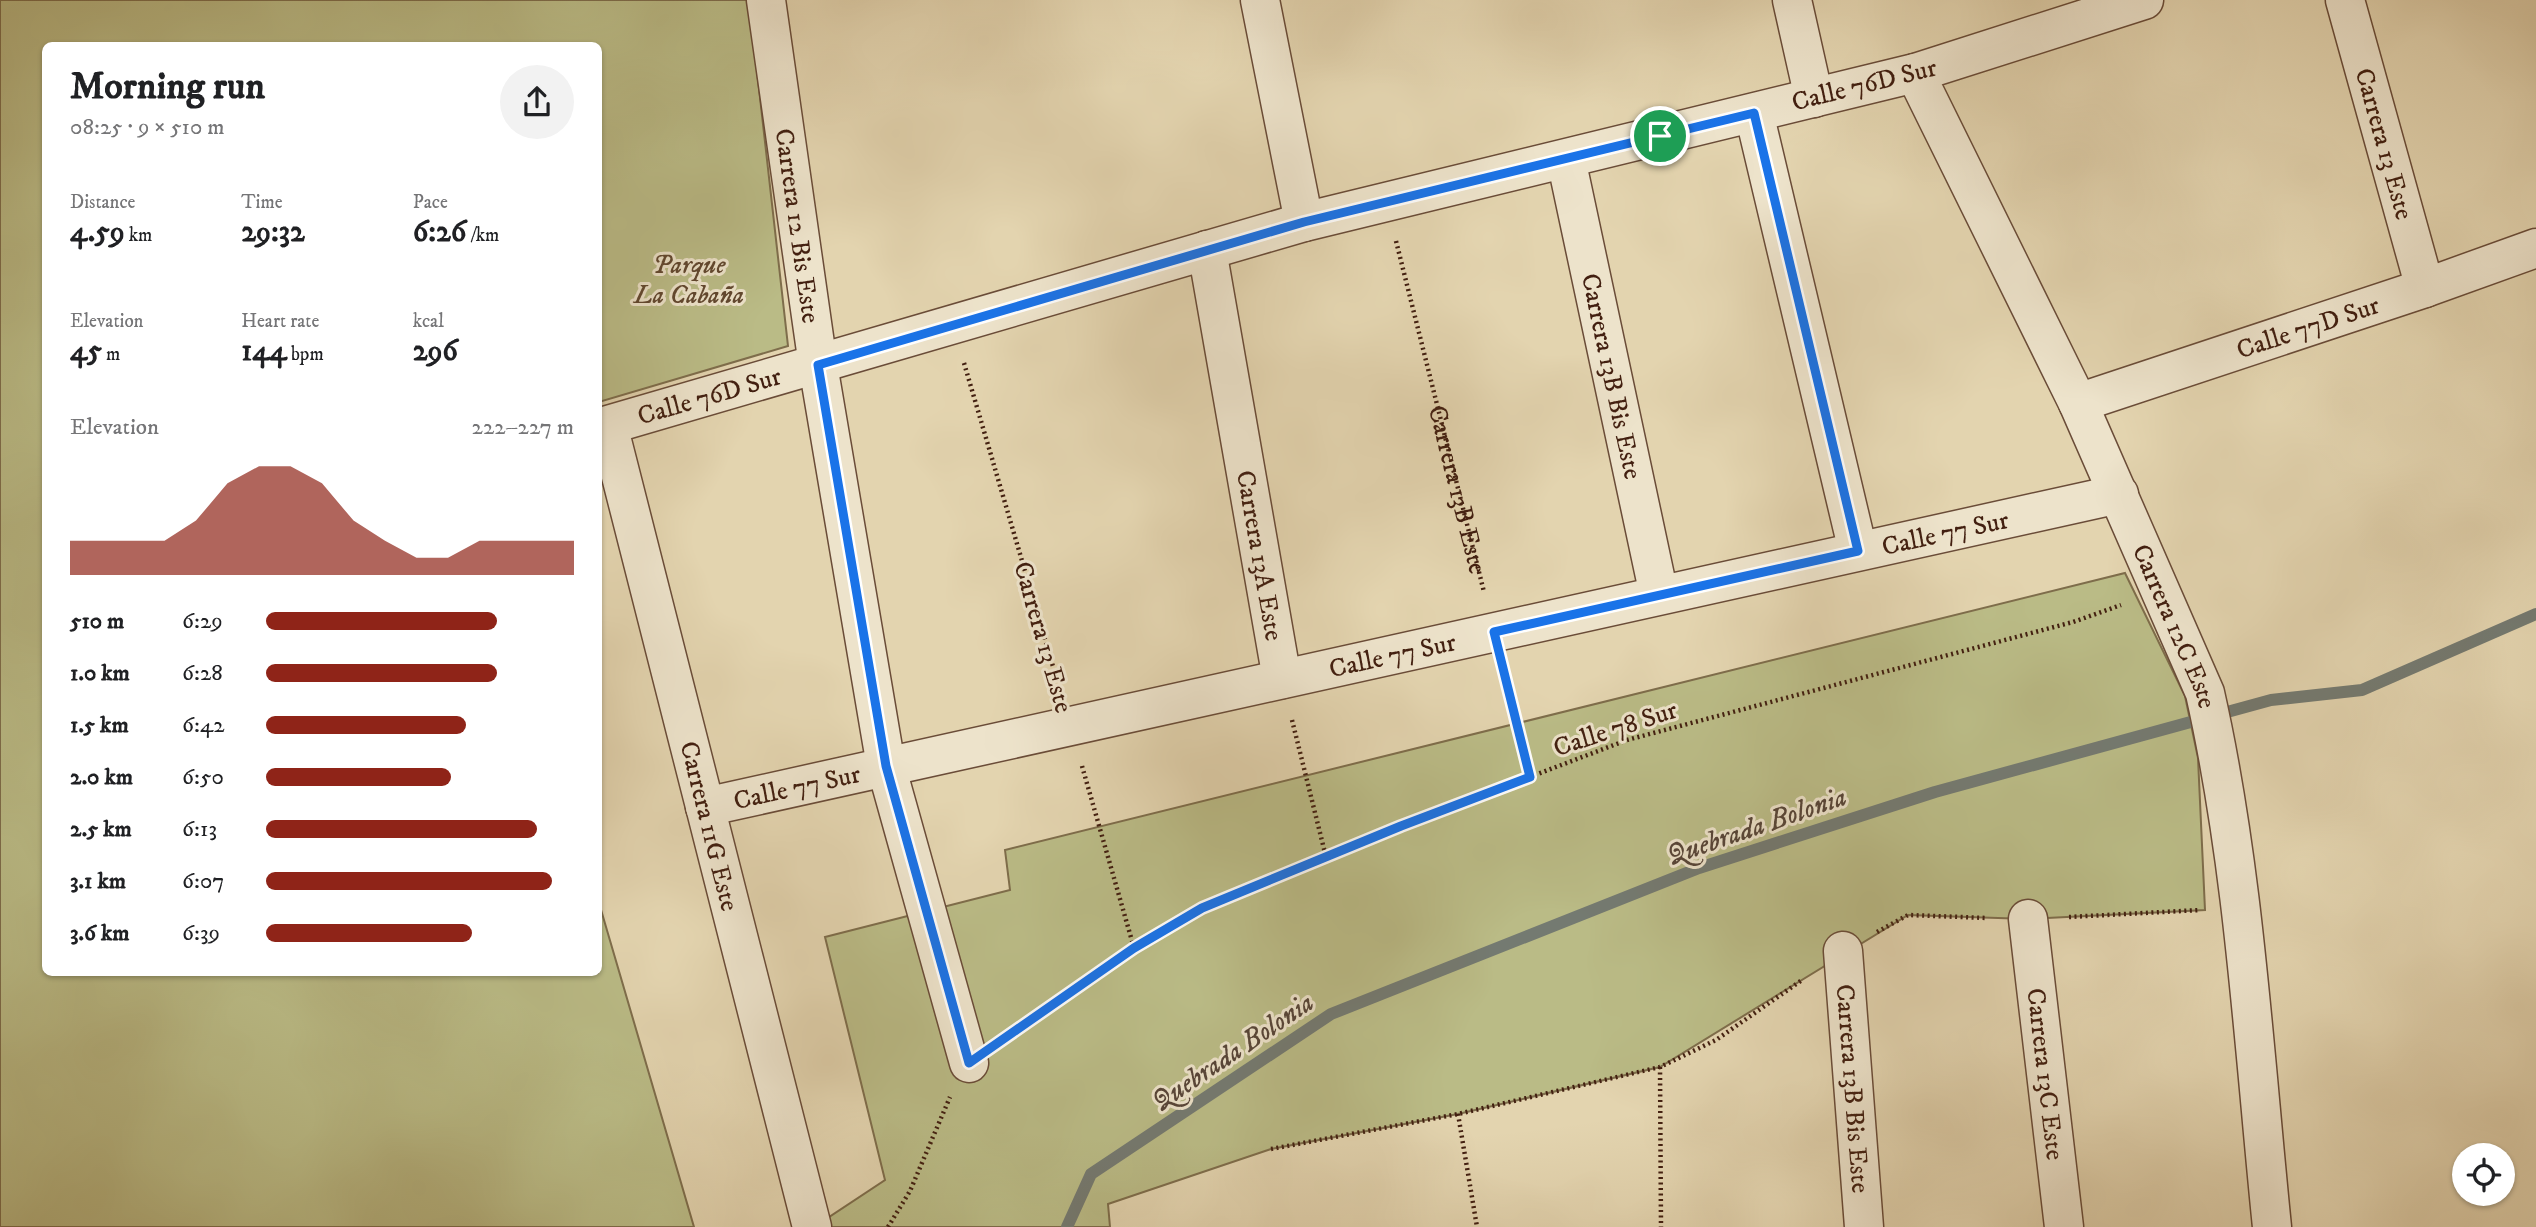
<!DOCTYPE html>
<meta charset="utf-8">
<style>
body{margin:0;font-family:"IM FELL DW Pica",serif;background:#f2f2f2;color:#202124;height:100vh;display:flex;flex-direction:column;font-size:26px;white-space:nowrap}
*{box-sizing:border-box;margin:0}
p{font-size:23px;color:#757577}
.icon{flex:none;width:38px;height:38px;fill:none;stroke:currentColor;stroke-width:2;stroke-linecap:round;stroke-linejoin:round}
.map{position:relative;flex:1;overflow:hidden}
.details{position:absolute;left:42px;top:42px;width:560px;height:934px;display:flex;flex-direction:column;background:#fff;border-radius:10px;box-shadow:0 2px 5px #0004}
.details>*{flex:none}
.buttons{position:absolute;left:2452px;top:1143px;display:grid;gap:14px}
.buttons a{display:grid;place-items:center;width:63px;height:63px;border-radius:50%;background:#fff;box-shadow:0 2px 5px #0004;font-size:35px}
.pin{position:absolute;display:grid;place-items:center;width:60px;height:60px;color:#fff;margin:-30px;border:4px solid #fff;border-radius:50%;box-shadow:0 2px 7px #0007}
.round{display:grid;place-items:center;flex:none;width:74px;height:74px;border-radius:37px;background:#f2f2f2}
.headline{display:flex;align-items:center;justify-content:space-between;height:119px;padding:0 28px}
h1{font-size:38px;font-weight:800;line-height:52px}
.stats{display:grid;grid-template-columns:repeat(3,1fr);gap:10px;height:119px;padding:7px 28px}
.stats div{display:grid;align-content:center}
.stats b{font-size:30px;font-weight:800}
.stats small{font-size:19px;font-weight:400}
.stats p{font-size:19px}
.chart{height:196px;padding:14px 28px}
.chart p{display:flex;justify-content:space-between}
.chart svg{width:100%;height:126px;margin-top:7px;fill:#8f2418;opacity:.7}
ul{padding:0 28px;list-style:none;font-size:23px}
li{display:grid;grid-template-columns:112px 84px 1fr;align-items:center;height:52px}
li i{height:18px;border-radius:9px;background:#8f2418}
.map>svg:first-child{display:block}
</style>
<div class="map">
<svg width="2536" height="1227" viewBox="0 0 2536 1227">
<rect width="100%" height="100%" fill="#e3d4af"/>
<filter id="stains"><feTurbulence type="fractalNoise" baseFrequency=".00286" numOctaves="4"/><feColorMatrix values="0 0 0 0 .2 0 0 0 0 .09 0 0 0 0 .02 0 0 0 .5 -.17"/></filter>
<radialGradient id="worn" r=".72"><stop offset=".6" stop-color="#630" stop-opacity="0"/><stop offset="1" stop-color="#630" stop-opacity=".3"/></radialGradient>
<path fill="#babb86" stroke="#7e6d4b" stroke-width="2" d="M0 0H749L788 346 599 402 598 46H46V973H598L599 903 694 1227H0Z
M2125 573 2185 696 2198 758 2205 910 2028 919 1908 915 1660 1067 1458 1114 1271 1149 1108 1204 1110 1227H814L885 1180 825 937 1010 890 1005 850Z"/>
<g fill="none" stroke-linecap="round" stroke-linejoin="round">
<path stroke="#747a71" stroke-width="12" d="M1067 1227 1091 1174 1331 1014 1699 868 1935 792 2271 700 2362 690 2536 614"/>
<g stroke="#6a4c38" stroke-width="41">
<g id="minor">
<path id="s2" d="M766 0 818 365 886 766 969 1063"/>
<path d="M1260 0 1304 222"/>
<path d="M1792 0 1814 98"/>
<path id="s3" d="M2345 0 2425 288"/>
<path d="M1754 113 1858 551"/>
<path id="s4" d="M1566 159 1659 595"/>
<path id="s5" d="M1207 250 1282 679"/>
<path id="s6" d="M2078 403 2425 288 2536 248"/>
<path id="s7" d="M705 807 2119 494"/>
<path id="s8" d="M2028 919 2064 1227"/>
<path id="s9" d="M1843 951 1864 1227"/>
<path id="s10" d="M812 1227 608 425 1304 222 1915 73"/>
</g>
</g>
<g stroke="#6a4c38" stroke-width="41">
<g id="tertiary">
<path id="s11" d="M2144 0 1915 73 2078 403 2205 693C2244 866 2254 1051 2272 1227"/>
</g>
</g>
<g stroke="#421f10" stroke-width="4.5" stroke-dasharray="2 3.5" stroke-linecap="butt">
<path id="s1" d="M1396 241 1484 592"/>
<path d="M964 363 1059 687"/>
<path d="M1504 672 1530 777"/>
<path d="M1292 720 1326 857"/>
<path d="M1082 766 1134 948"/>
<path d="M2069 917 2200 910"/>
<path d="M1877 932 1908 915 1987 918"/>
<path d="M1005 1038 1134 948 1202 908 1401 826 1627 740 2073 622 2121 605"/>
<path d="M1660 1067 1661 1227"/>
<path d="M1458 1114 1477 1227"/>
<path d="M1271 1149 1458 1114 1660 1067 1716 1040 1802 980"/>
<path d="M888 1227 910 1191 950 1097"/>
</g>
<use href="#minor" stroke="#ede3cb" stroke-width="38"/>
<use href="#tertiary" stroke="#ede3cb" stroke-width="38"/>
</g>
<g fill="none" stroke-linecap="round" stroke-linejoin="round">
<g stroke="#fff" stroke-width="14">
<path id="route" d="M1754 113 1858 551 1494 632 1530 777 1401 826 1202 908 1134 948 969 1063 886 766 818 365 1304 222Z"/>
</g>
<use href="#route" stroke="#1a73e8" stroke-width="9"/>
</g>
<g text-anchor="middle" stroke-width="6" stroke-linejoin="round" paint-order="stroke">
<g font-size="26" fill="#421f10" stroke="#ede3cb">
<text transform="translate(1864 84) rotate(-14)" y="9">Calle 76D Sur</text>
<text dy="9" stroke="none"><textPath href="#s3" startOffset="149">Carrera 13 Este</textPath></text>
<text dy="9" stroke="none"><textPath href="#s2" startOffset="228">Carrera 12 Bis Este</textPath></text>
<text dy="9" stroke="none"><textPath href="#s6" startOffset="242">Calle 77D Sur</textPath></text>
<text dy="9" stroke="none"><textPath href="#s4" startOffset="222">Carrera 13B Bis Este</textPath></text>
<text dy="9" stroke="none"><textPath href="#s10" startOffset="933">Calle 76D Sur</textPath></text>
<text dy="9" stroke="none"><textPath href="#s1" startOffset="256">Carrera 13B Este</textPath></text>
<text dy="9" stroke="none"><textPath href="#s7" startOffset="1270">Calle 77 Sur</textPath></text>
<text dy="9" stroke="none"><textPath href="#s5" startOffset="310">Carrera 13A Este</textPath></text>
<text dy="9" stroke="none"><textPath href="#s11" startOffset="852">Carrera 12C Este</textPath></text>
<text transform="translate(1044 637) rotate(74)" y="9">Carrera 13 Este</text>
<text dy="9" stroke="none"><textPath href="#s7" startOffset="704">Calle 77 Sur</textPath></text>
<text transform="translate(1615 728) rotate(-18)" y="9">Calle 78 Sur</text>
<text dy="9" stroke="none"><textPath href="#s7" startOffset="94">Calle 77 Sur</textPath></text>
<text transform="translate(710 826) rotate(76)" y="9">Carrera 11G Este</text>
<text dy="9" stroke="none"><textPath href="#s8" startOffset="156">Carrera 13C Este</textPath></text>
<text dy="9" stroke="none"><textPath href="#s9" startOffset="138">Carrera 13B Bis Este</textPath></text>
</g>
<g font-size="26" font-style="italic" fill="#60462e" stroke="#ede3cb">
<text x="689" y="273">Parque<tspan x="689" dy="30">La Cabaña</tspan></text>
</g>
<g font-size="28" font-style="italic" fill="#574538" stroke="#ede3cb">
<text transform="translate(1756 825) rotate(-19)" y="10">Quebrada Bolonia</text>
<text transform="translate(1232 1051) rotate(-34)" y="10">Quebrada Bolonia</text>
</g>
</g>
<rect width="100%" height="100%" filter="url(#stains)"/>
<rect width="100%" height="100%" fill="url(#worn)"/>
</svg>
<div class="buttons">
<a><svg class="icon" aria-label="locate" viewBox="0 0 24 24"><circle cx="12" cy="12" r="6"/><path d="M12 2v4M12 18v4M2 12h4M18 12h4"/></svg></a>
</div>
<div class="pin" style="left:1660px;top:136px;background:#1e9e55"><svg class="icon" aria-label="arrive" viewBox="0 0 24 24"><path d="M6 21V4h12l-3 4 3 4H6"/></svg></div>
<section class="details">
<div class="headline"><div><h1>Morning run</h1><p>08:25 · 9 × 510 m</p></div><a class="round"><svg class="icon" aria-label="share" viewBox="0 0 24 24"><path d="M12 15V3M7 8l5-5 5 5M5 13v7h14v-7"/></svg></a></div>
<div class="stats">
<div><p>Distance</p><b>4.59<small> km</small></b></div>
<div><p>Time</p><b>29:32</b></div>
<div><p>Pace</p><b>6:26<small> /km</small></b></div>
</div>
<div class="stats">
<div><p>Elevation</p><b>45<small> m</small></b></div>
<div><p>Heart rate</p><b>144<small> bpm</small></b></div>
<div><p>kcal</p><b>296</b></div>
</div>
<div class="chart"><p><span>Elevation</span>222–227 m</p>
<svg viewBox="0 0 160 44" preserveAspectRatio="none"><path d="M0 44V32L10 32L20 32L30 32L40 25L50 12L60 6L70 6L80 12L90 25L100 32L110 38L120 38L130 32L140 32L150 32L160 32V44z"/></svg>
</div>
<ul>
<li><b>510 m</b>6:29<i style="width:75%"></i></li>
<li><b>1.0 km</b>6:28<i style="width:75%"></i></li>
<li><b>1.5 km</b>6:42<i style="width:65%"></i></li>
<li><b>2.0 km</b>6:50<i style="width:60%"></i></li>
<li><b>2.5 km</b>6:13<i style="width:88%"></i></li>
<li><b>3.1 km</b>6:07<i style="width:93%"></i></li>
<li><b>3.6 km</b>6:39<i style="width:67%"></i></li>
</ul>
</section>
</div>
